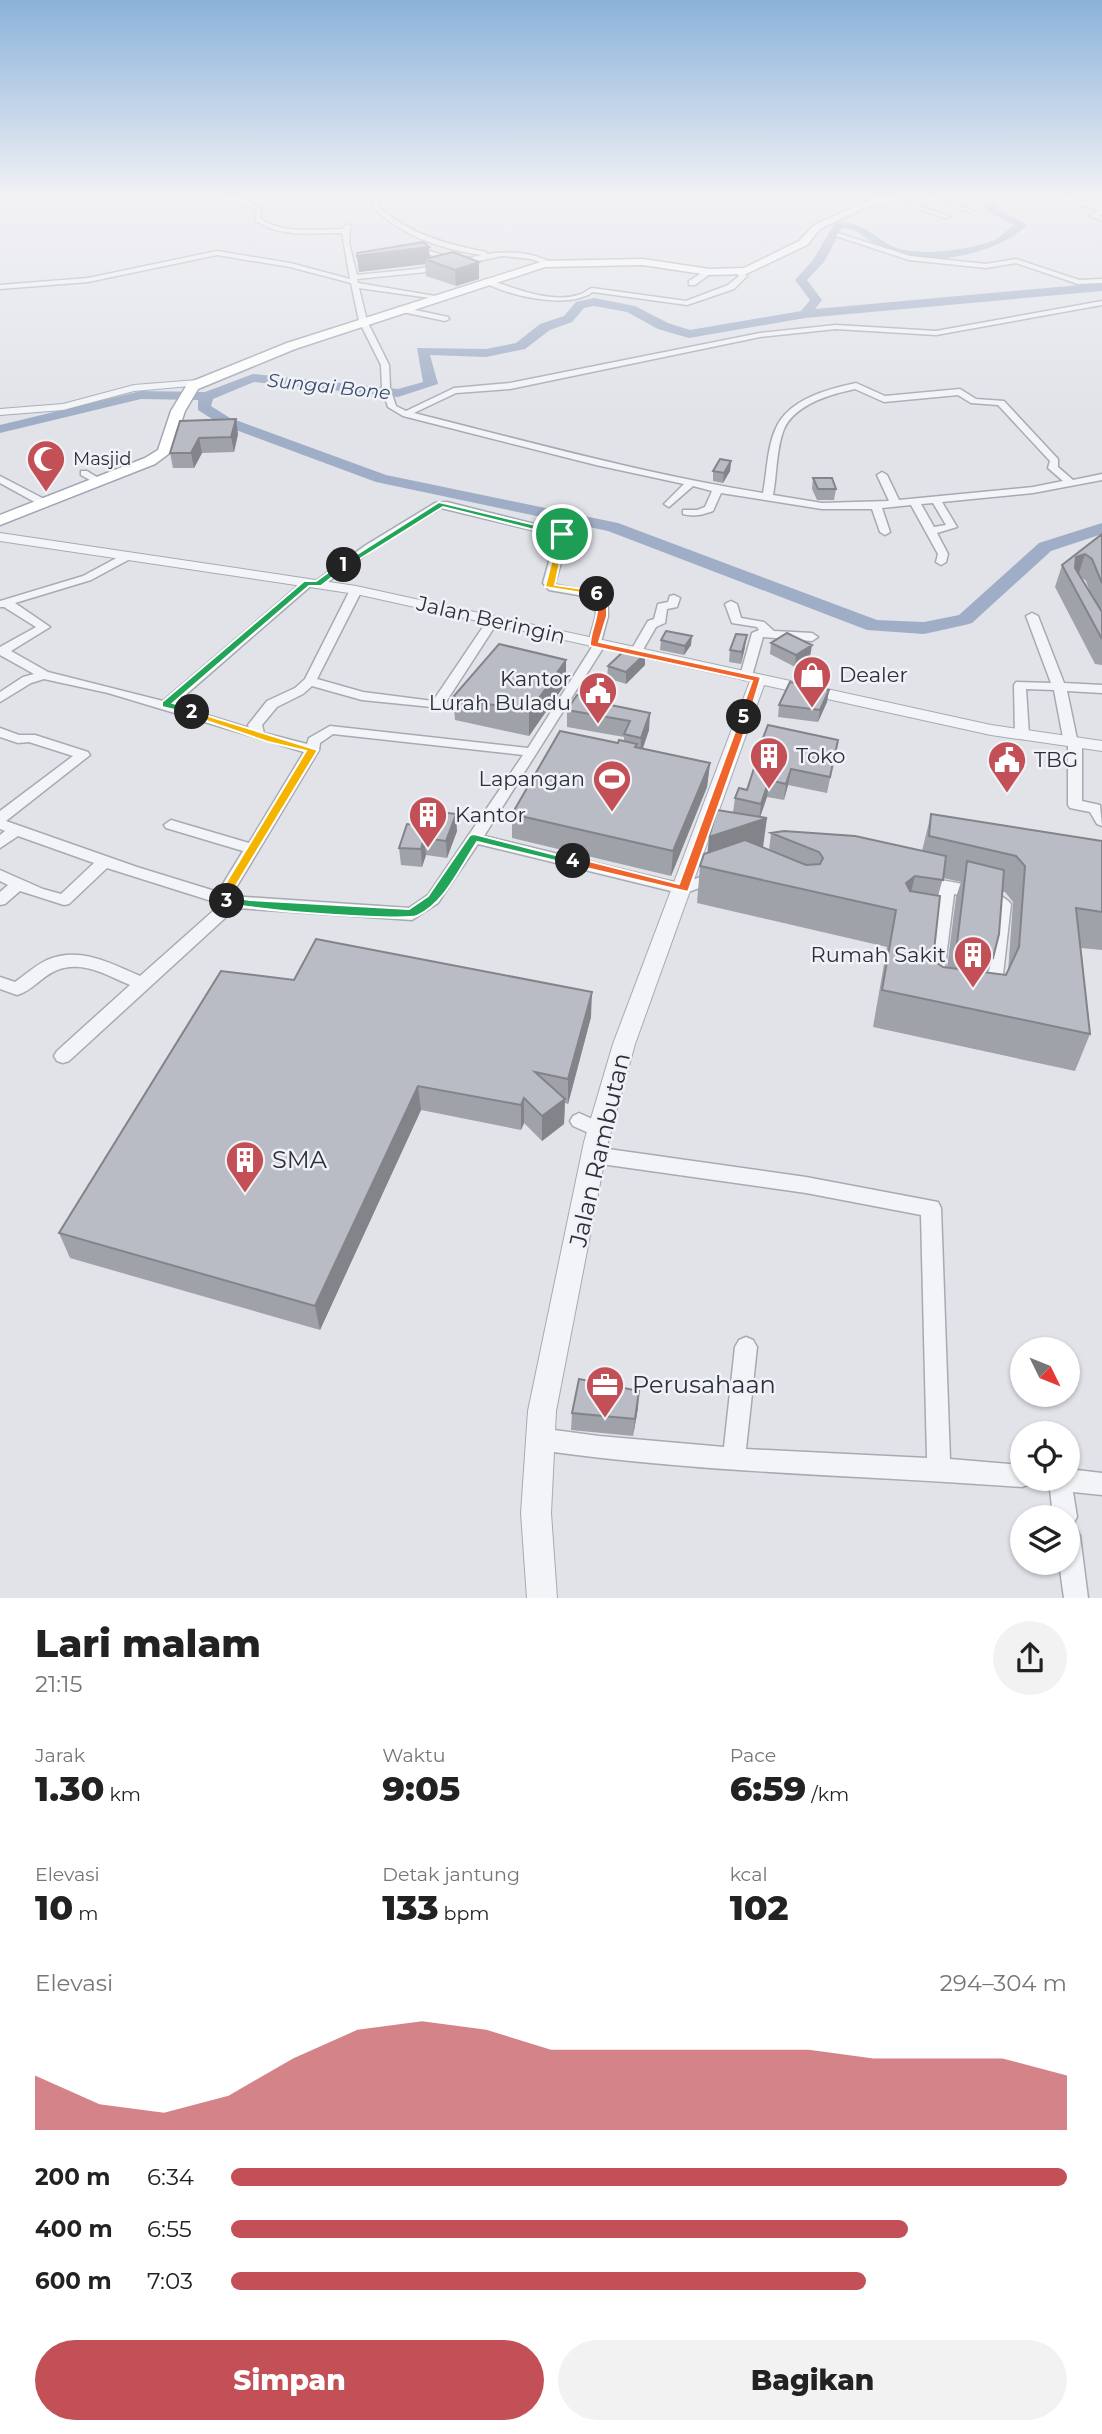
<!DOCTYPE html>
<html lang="id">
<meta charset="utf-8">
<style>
body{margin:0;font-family:Montserrat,sans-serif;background:#f2f2f2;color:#222;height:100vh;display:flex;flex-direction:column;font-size:26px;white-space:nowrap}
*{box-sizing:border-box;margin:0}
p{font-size:23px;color:#767676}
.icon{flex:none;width:38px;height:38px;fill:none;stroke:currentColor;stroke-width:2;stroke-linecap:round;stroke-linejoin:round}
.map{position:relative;height:1598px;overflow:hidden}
.details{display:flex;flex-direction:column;background:#fff;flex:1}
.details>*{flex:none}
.needle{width:46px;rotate:133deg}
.controls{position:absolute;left:1010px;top:1337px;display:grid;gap:14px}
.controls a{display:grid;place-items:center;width:70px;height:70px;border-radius:50%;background:#fff;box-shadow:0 2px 5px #0004;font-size:35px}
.pin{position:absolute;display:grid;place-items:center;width:60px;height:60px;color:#fff;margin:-30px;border:4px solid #fff;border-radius:50%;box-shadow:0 2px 7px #0007}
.km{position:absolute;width:35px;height:35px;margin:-18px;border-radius:50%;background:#222;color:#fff;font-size:19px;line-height:35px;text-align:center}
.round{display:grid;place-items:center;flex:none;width:74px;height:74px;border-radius:37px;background:#f2f2f2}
.head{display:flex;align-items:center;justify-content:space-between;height:119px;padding:0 35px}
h1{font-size:38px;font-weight:800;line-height:52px}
.stats{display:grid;grid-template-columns:repeat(3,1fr);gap:10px;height:119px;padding:7px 35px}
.stats div{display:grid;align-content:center}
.stats b{font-size:35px;font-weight:800}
.stats small{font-size:19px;font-weight:400}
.stats p{font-size:19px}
.chart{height:196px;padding:14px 35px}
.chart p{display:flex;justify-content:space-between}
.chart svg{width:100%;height:126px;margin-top:7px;fill:#c35056;opacity:.7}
.cta{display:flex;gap:14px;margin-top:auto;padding:14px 35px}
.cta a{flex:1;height:80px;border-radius:42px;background:#c35056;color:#fff;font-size:28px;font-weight:800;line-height:80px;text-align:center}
.cta a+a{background:#f2f2f2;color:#222}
ul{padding:0 35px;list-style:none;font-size:23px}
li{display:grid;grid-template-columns:112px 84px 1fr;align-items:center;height:52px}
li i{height:18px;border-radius:9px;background:#c35056}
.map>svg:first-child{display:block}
</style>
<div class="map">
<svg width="1102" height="1598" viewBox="0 0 1102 1598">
<rect width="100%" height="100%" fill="#e1e3e9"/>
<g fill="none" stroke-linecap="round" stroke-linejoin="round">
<path fill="#9faec6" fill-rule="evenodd" d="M989 195H1004L993 200 996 208 1027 225C999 254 922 270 885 251 870 243 860 229 842 228L824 262 807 280 822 300 815 309 1102 283V291L805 318 689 338 658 329 627 312 594 306 584 308 572 322 550 330 525 349 486 357 430 355 438 384 398 397 254 382 213 399 211 406 230 418 386 475 618 523 877 620 924 622 959 615 1039 543 1102 523V534L1051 551 972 623 965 625 924 634 867 630 608 531 376 482 220 424 198 410V400L141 399 0 433V425L141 391 205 392 253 374 398 389 423 382 417 348 486 349 516 343 540 324 564 316 576 302 594 298 635 306 668 323 690 330 801 311 810 300 795 280 813 260 835 223C861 219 873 237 894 247 919 257 967 250 992 241 1000 238 1007 230 1014 225L988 212 982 199Z"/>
<g stroke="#a7aab3" stroke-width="3">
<path id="minor" d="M372 195H378L379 207C411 235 446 244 486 252L487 254C510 251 534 252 554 264L550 266 531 259 502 256 426 272 357 279 358 283 441 297 437 299 359 288 367 321 389 365 390 388 396 406 406 411 454 388 510 383 760 333 836 325 936 331 1102 301V305L936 335 836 329 760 337 510 389 456 393 414 413C530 442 645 474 763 493 767 473 767 447 776 428 789 399 828 389 856 383L885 396 960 389 976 399 1004 401 1058 459V467L1073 480 1102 474V480L1033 493 942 502 957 527 937 533 948 554 946 562 941 565 936 562 938 554 911 505 882 508 890 532 885 535 880 532 872 509H822L721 493 713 511C702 515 695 517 683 514V510H697L705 507 712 491 693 486 669 507 664 504 684 484 596 465 403 416 388 407 382 388 381 365 359 321 351 283 290 267 217 255 88 282 0 289V285L88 278 217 251 290 263 350 279 342 233C314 233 278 238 255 220L256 210 237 201 219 200 221 197 240 198 261 208 260 218C282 235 317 229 343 229L346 225H350L349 243 357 275 417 269 452 262 430 255 409 256 411 253 430 251 459 260 482 255C441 249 405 237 374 209ZM855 389 884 402 958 395 971 403 998 405 1050 461 1048 468 1063 481 1033 487 899 500 887 475 882 472 877 475 889 501 822 503 773 495C777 474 776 449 784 429 795 404 831 394 855 389ZM933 503 946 525 934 527 921 504Z
M913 195H923L974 210 971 212Z
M1048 195H1090L1072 199 1102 207V214L1098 216 1102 217V221L1090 216 1099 210Z
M890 197H894L950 217 945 218 890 199Z
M838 233 910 256 986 264 1016 259 1079 280 1102 279V283L1078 284 1016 263 986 268 909 260 836 236Z
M706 270 713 272 695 285H689V281Z
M735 270H741L747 276 734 289 687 305 593 292C568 310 507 296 482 281L486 279C513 287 549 304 578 295 583 294 587 290 592 288L686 301 728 285 739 276Z
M401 307 448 317 449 319 445 321 398 311V307Z
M81 471H87L105 482 97 484 81 475Z
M0 476 48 501 49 503 40 505 0 483Z
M447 502 566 532 565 549 555 583 557 585 605 594 607 596 608 616 601 642 605 645 484 836 682 884 716 871 721 872 724 876 721 880 683 894 478 844 438 903 412 920 236 908 69 1061 63 1063 57 1061 54 1056 57 1051 130 985C106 975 81 959 55 971 41 977 32 991 17 995L0 989V977L15 982C25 975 36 965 47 960 80 946 110 963 140 976L221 904 107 868 69 904 64 905 20 891 5 904 0 905V892L8 885 0 881V870L43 889 61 894 94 863 18 836 0 848V835L5 831 0 829V811L73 756 29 742 18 743 0 737V728L19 735H35L88 752 90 755 6 821 137 867 218 892 243 851 166 828 164 825 171 820 249 843 304 752 108 693 44 679 31 683 0 702V692L23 677 34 674 0 655V647L36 627 4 607H0V601L83 576 122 555H130V559L91 580 15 603 50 627 11 651 48 672 163 701 304 581 308 580 313 583 366 545 435 503ZM441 508 556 536 543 583 549 590 595 598 596 616 588 644 592 647 528 748 330 726 309 738 307 744 264 733 262 725 277 707 303 694 312 686 362 700 442 708 499 620 497 618H489L433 701 363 692 317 679 362 590 356 587 350 590 305 679 295 688 267 701 248 725 249 728 174 705 313 584 318 587 322 586 374 549ZM333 734 523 755 428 895 409 908 231 896 319 750 320 743Z
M674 595 680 598 677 607 667 609 665 623 656 627 640 655H632L630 652 648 621 654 619 658 604 668 602 670 596Z
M731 601 737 604 741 618 764 622 774 631 812 633 818 637 812 641 763 637 752 676 746 680 742 679 740 676 752 633 759 630 757 627 732 623 725 604Z
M1032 613 1038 616 1064 683 1102 685V693L1067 691 1077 739 1082 743V801L1100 805 1102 826 1097 824 1090 812 1070 808 1068 805V746L1064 743 1054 690 1026 689 1029 735 1022 739 1015 735 1014 685 1016 682 1051 683 1026 616Z
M924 877C946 882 997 886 1011 904L1001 992 999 996 993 998 987 996 985 992 995 906 985 900 954 894 943 982 941 986 935 988 929 986 927 982 939 890 919 886 916 882 919 878Z
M579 1113 606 1125 609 1130 606 1135 600 1138 573 1126 570 1121 573 1116Z
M594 1147 806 1177 938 1202 941 1208 950 1459 1022 1465V1479H1032L1030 1484 1022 1487C860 1475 699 1473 539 1450L531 1447 528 1439 531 1431 539 1428 599 1436 724 1447 735 1347 739 1340 746 1337 753 1340 757 1347 746 1449 927 1458 921 1215 806 1193 594 1163 587 1161 585 1155 587 1149Z
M1068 1469 1102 1473V1495L1073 1492 1077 1517 1072 1526 1076 1528 1080 1536 1088 1598H1064L1059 1563H1068V1517H1053L1050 1489 1046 1487 1043 1479H1068Z"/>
</g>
<g stroke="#a7aab3" stroke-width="2">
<path id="tertiary" d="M197 380 201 381V385L134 391 63 410 0 415V409L63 404 134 385Z
M0 533 356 586 991 725 1102 741V751L991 735 764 685 635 1044 608 1142 556 1411 551 1513 557 1598H527L521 1513 528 1411 584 1142 613 1044 750 681 356 594 0 541Z"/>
</g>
<g stroke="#a1a7b3" stroke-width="3">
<path id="primary" d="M895 195H920L864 208 820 229 807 245 746 274 709 275 643 265 545 267 295 349 198 389 185 411 171 452 155 464 0 525V515L145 458 158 450 171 411 188 383 287 343 544 261 643 259 709 269 744 268 799 241 814 225 874 198Z"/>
</g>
<use href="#minor" fill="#f3f4f7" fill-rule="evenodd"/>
<use href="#tertiary" fill="#f3f4f7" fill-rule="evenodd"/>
<use href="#primary" fill="#fff" fill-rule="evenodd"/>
</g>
<path fill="#9fa2a9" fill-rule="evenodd" d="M1084 195H1102L1088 200 1083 199Z
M357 253 429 258 479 279 456 286 426 276 425 264 359 272Z
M180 421 238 434 234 452 202 453 194 468H173L170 453Z
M731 461 730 471 723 483 713 481V471Z
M813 478 836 489 834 500H817L812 489Z
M1102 534V665L1095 664 1055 587 1062 565ZM1081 577 1086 581 1091 595Z
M661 640 691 645 684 655 660 650Z
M771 643 810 657 795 667 770 654Z
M745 647 741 664 729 662 730 650Z
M645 654V665L626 684 607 678 608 666Z
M566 683 529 736 455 720 453 697Z
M829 690 827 702 818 722 778 717 779 705Z
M593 701 649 730 643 749 710 763 707 787 671 876 512 838V814L618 743 624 741V737L567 727V710Z
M838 740 827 793 788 785 784 800 767 797 760 817 763 847 769 850 771 833 922 851 931 814 1102 841V950L1081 948 1090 1034 1075 1071 873 1027 887 947 697 903 700 866 707 853 733 812 735 798 747 790 752 776 754 761ZM943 878 961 882 956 897 947 968 943 967 933 960 938 896ZM1002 892H1005L1013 902 1008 972 1006 975 988 973 993 958Z
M407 824 457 831 447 858 426 855 422 867 401 865 399 848Z
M221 971 591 1017 568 1104 565 1103 564 1124 542 1141 524 1123 521 1130 421 1110 320 1330 70 1258 59 1233Z
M638 1408 633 1436 571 1430 572 1413Z"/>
<path fill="#82848a" d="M1089 195H1102V197L1088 200Z
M429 247 430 261 425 259V264L359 272 357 256Z
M479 262V279L456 286 455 270Z
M236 419 238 434 234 452 231 437Z
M199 438 202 453 194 468 191 453Z
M731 461 730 471 723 483 724 473Z
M1085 554 1078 576 1070 579 1076 557Z
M747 635 745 647 741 664 742 652Z
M692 636 691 645 684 655 685 646Z
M812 645 810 657 795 667 796 655Z
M645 654V665L626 684V672Z
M566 660V683L529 736V712Z
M829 690 827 702 818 722 820 710Z
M650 713 649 730 640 755 641 738Z
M710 763 707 787 671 876 673 851Z
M791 769 788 785 784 800 786 784Z
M769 780 767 797 759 820 761 804Z
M456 814 457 831 447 858 446 841Z
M767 818 762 855 706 867 709 837Z
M424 838 426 855 422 867 421 849Z
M915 876 906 913V883Z
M592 992 591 1017 568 1104V1079Z
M418 1086 421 1110 320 1330 315 1306Z
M524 1098V1123L521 1130V1105Z
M565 1099 564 1124 542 1141V1116Z
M639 1391 638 1408 633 1436 635 1419Z"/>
<path fill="#b9bcc5" stroke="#82848a" stroke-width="2" d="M423 242 429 247 357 256V253Z
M453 252 479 262 455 270 425 259Z
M236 419 231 437 199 438 191 453H170L180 421Z
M720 459 731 461 724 473 713 471Z
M813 478H832L836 489H818Z
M1102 534V583L1092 559 1085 554 1076 557 1075 568 1102 612V639L1062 565Z
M666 631 692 636 685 646 661 640Z
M787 633 812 645 796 655 771 643Z
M736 634 747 635 742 652 730 650Z
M499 644 566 660 529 712 453 697Z
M627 648 645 654 626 672 608 666Z
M790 682 829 690 820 710 779 705Z
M577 695 593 698 591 701 650 713 641 738 624 734 630 721 567 710Z
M768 725 838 740 830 777 791 769 786 784 769 780 761 804 735 798 739 788 747 790 756 762 754 761Z
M560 731 618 743 619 740 637 744 635 747 710 763 673 851 512 814Z
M717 810 767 818 709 837Z
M432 811 456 814 446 841 424 838 421 849 399 848 407 824 426 826Z
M931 814 1102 841V912L1076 908 1090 1034 882 990 896 910 700 866 704 854 745 840 806 865 820 864 823 858 819 852 771 833 784 831 855 836 946 856 943 880 915 876 906 883 910 891 940 896 933 960 943 967 1006 975 1019 947 1025 866 1016 856 929 836Z
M967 861 1004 870 999 934 993 958 956 952Z
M316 939 592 992 568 1079 535 1072 565 1099 542 1116 524 1098 521 1105 418 1086 315 1306 59 1233 221 971 294 980Z
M579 1379 639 1391 635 1419 572 1413Z"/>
<linearGradient id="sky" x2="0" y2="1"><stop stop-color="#8bb2da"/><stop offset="0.47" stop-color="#f2f2f5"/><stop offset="1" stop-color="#f2f2f5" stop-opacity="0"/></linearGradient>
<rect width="1102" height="419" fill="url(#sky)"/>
<path fill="#22a559" stroke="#fff" stroke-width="2" d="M439 502 565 532 566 534 562 537 443 507 347 567 340 565Z"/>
<path fill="#22a559" stroke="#fff" stroke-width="2" d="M341 563 348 565 321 586H309L173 703 196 710V715L162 707V702L304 581H316Z"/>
<path fill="#f5b400" stroke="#fff" stroke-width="2" d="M189 710 318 750 229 897 233 901 227 905 216 899 306 751 268 742 189 715Z"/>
<path fill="#22a559" stroke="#fff" stroke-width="2" d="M474 834 579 861 573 865 477 842C460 868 445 903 417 916 404 922 229 909 221 901L227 896 250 900 409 909 428 896 470 835Z"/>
<path fill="#f0652b" stroke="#fff" stroke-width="2" d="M741 715 750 717 688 892 569 864 567 861 573 857 679 884Z"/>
<path fill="#f0652b" stroke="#fff" stroke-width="2" d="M597 591 607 600V616L599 642 761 677 748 720 739 717 752 681 590 646C589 629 605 610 592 594Z"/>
<path fill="#f5b400" stroke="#fff" stroke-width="2" d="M559 532 566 534 555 585 597 591 600 596 545 587Z"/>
<defs>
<g id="mosque-pin" transform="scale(2.0125)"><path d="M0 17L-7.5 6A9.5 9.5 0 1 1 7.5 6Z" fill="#c35056" stroke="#f0f2f6"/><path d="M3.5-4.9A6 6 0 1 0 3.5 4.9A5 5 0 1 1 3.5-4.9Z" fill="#fff"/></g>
<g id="shop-pin" transform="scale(2.0125)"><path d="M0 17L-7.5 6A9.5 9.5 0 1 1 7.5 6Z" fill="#c35056" stroke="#f0f2f6"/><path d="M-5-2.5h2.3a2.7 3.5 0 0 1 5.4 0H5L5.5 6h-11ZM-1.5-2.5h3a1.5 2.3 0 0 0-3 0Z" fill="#fff"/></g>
<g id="civic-pin" transform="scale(2.0125)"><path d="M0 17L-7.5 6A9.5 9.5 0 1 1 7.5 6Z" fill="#c35056" stroke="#f0f2f6"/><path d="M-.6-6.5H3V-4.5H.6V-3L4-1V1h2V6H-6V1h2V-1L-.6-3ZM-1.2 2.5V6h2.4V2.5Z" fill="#fff"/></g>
<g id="building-pin" transform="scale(2.0125)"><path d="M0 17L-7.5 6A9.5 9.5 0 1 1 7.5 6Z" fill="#c35056" stroke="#f0f2f6"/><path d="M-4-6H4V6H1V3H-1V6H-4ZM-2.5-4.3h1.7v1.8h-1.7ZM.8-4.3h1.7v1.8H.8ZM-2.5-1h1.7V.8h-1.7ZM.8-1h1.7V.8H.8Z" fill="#fff"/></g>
<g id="stadium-pin" transform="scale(2.0125)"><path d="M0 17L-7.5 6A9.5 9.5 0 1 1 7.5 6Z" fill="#c35056" stroke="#f0f2f6"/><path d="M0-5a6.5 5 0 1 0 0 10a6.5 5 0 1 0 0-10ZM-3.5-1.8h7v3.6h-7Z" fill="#fff"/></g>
<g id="office-pin" transform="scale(2.0125)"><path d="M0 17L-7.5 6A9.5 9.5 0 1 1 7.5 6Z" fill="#c35056" stroke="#f0f2f6"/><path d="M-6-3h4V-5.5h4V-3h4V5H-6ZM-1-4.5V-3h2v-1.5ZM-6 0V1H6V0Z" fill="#fff"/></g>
</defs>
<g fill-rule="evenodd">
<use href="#mosque-pin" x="46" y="459"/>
<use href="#shop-pin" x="812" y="675"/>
<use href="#civic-pin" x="598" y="691"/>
<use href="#building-pin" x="769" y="756"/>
<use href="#civic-pin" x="1007" y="760"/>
<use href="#stadium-pin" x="612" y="779"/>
<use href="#building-pin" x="428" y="815"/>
<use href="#building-pin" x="973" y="955"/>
<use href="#building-pin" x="245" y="1160"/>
<use href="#office-pin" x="605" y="1385"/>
</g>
<g text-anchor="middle" stroke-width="5" stroke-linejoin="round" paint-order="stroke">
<g font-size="18" fill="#2b303f" stroke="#f0f2f6" text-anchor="start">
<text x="73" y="465">Masjid</text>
</g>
<g font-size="19" font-style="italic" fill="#384b70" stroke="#f0f2f6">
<text transform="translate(329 386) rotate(6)" y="7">Sungai Bone</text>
</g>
<g font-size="21" fill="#2b303f" stroke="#f0f2f6">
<text transform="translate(491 620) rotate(13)" y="7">Jalan Beringin</text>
</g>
<g font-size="21" fill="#2b303f" stroke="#f0f2f6" text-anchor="start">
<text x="839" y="682">Dealer</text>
<text x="571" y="686" text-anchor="end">Kantor<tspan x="571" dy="24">Lurah Buladu</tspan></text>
<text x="796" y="763">Toko</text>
<text x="1034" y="767">TBG</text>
<text x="585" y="786" text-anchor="end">Lapangan</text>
<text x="455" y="822">Kantor</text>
<text x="946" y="962" text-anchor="end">Rumah Sakit</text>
</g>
<g font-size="24" fill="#2b303f" stroke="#f0f2f6">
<text transform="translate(600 1150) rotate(-77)" y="8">Jalan Rambutan</text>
</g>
<g font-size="24" fill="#2b303f" stroke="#f0f2f6" text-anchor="start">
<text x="272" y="1168">SMA</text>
<text x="632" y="1393">Perusahaan</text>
</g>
</g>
</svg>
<div class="controls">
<a><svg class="needle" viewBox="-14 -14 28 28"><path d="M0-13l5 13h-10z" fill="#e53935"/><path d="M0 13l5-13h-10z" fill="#767676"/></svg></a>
<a><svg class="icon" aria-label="locate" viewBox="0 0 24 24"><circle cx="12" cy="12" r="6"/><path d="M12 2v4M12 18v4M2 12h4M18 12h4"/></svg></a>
<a><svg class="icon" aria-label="layers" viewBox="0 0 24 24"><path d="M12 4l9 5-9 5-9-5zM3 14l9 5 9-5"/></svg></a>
</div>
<div class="pin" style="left:562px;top:534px;background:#1e9e55"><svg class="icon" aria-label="arrive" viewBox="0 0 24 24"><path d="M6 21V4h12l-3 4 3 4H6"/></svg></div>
<b class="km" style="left:344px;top:565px">1</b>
<b class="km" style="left:192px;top:712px">2</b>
<b class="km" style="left:227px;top:901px">3</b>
<b class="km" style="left:573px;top:861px">4</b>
<b class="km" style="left:744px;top:717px">5</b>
<b class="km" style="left:597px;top:594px">6</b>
</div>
<section class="details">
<div class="head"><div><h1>Lari malam</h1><p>21:15</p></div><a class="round"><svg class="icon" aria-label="share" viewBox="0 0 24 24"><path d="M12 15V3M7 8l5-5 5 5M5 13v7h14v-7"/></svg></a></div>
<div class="stats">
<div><p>Jarak</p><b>1.30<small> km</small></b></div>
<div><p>Waktu</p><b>9:05</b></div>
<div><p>Pace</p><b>6:59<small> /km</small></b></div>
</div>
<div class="stats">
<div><p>Elevasi</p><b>10<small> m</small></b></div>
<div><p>Detak jantung</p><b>133<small> bpm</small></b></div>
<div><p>kcal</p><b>102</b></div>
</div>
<div class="chart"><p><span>Elevasi</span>294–304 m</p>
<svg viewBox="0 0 160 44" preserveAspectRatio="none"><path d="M0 44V25L10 35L20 38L30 32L40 19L50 9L60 6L70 9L80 16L90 16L100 16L110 16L120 16L130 19L140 19L150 19L160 25V44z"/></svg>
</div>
<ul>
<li><b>200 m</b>6:34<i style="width:100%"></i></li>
<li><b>400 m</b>6:55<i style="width:81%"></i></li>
<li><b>600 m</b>7:03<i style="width:76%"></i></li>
</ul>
<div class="cta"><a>Simpan</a><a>Bagikan</a></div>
</section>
